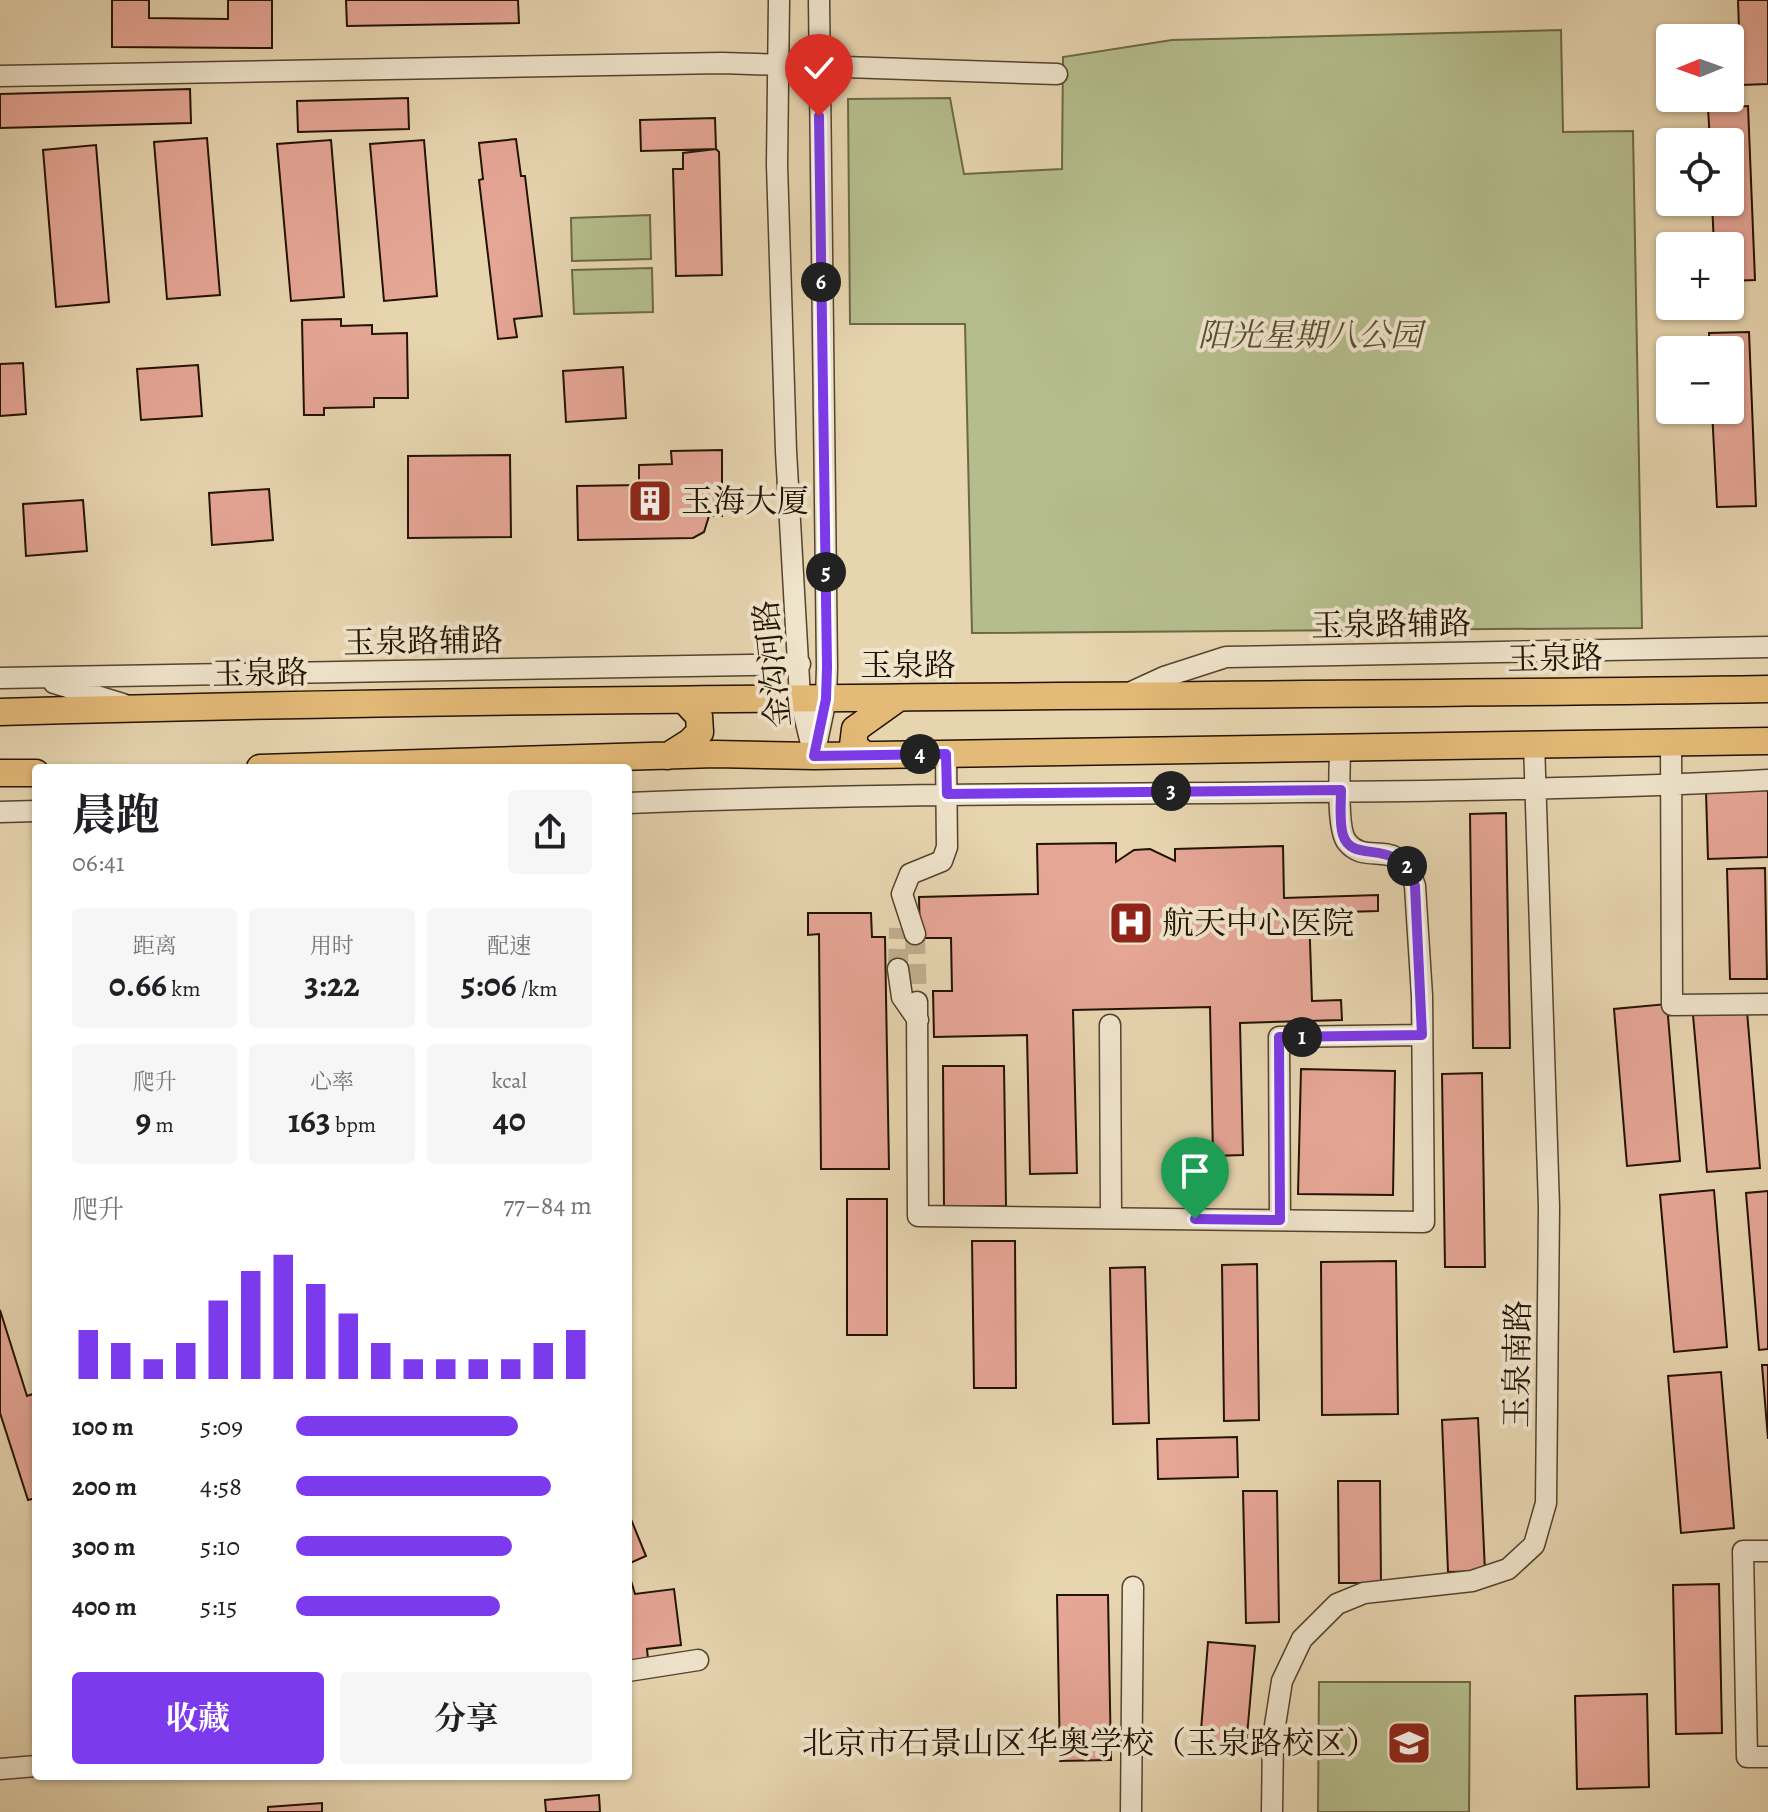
<!DOCTYPE html>
<html lang="zh">
<meta charset="utf-8">
<style>
body{margin:0;font-family:Alegreya,"Noto Serif SC",serif;background:#f6f6f6;color:#202124;height:100vh;display:flex;flex-direction:column;font-size:30px;white-space:nowrap}
*{box-sizing:border-box;margin:0}
p{font-size:26px;color:#757577}
.icon{flex:none;width:44px;height:44px;fill:none;stroke:currentColor;stroke-width:2;stroke-linecap:round;stroke-linejoin:round}
.map{position:relative;flex:1;overflow:hidden}
.drawer{position:absolute;left:32px;top:764px;width:600px;height:1016px;display:flex;flex-direction:column;background:#fff;border-radius:8px;box-shadow:0 2px 6px #0004}
.drawer>*{flex:none}
.needle{width:52px;rotate:269deg}
.buttons{position:absolute;left:1656px;top:24px;display:grid;gap:16px}
.buttons a{display:grid;place-items:center;width:88px;height:88px;border-radius:8px;background:#fff;box-shadow:0 2px 6px #0004;font-size:40px}
.pin{position:absolute;display:grid;place-items:center;width:68px;height:68px;color:#fff;margin:-82px -34px;border-radius:50% 50% 50% 0;rotate:-45deg;box-shadow:0 0 8px #0007}
.pin .icon{rotate:45deg}
.km{position:absolute;width:40px;height:40px;margin:-20px;border-radius:50%;background:#222;color:#fff;font-size:22px;line-height:40px;text-align:center}
.round{display:grid;place-items:center;flex:none;width:84px;height:84px;border-radius:8px;background:#f6f6f6}
.head{display:flex;align-items:center;justify-content:space-between;height:136px;padding:0 40px}
h1{font-size:44px;font-weight:700;line-height:60px}
.figures{display:grid;grid-template-columns:repeat(3,1fr);gap:12px;height:136px;padding:8px 40px}
.figures div{display:grid;align-content:center;border-radius:8px;background:#f6f6f6;text-align:center}
.figures b{font-size:34px;font-weight:700}
.figures small{font-size:22px;font-weight:400}
.figures p{font-size:22px}
.chart{height:224px;padding:16px 40px}
.chart p{display:flex;justify-content:space-between}
.chart svg{width:100%;height:144px;margin-top:8px;stroke:#7c3aed;stroke-width:6}
.cta{display:flex;gap:16px;margin-top:auto;padding:16px 40px}
.cta a{flex:1;height:92px;border-radius:8px;background:#7c3aed;color:#fff;font-size:32px;font-weight:700;line-height:92px;text-align:center}
.cta a+a{background:#f6f6f6;color:#202124}
ul{padding:0 40px;list-style:none;font-size:26px}
li{display:grid;grid-template-columns:128px 96px 1fr;align-items:center;height:60px}
li i{height:20px;border-radius:10px;background:#7c3aed}
.map>svg:first-child{display:block}
</style>
<div class="map">
<svg width="1768" height="1812" viewBox="0 0 1768 1812">
<rect width="100%" height="100%" fill="#e7d5b0"/>
<filter id="stains"><feTurbulence type="fractalNoise" baseFrequency=".0025" numOctaves="4"/><feColorMatrix values="0 0 0 0 .2 0 0 0 0 .09 0 0 0 0 .02 0 0 0 .5 -.17"/></filter>
<radialGradient id="worn" r=".72"><stop offset=".6" stop-color="#630" stop-opacity="0"/><stop offset="1" stop-color="#630" stop-opacity=".3"/></radialGradient>
<path fill="#b5bd8c" stroke="#6c6846" stroke-width="2" d="M1561 30 1563 132 1633 131 1642 628 972 633 965 324H850L848 99 950 98 964 174 1062 169 1063 57 1172 40Z
M650 215 651 259 572 261 571 218Z
M652 268 653 312 574 314 572 270Z
M1319 1682H1470L1469 1812H1318Z"/>
<path fill="#e6a696" stroke="#231201" stroke-width="2" d="M112 0H149V18L228 19V0H272V48L112 47Z
M346 0H518L519 23 347 26Z
M1738 0H1768V84L1741 85Z
M190 89 191 123 0 128V94Z
M408 98 409 129 298 132 297 101Z
M1748 106 1755 280 1730 281V246H1714L1712 202H1730V142H1710L1708 108Z
M715 118 716 149 641 151 640 120Z
M207 138 220 295 167 299 154 142Z
M516 139 521 176H525L542 316 514 319 517 337 498 339 479 180 483 179 479 143Z
M331 140 344 297 291 301 277 144Z
M424 140 437 296 384 301 370 144Z
M96 145 109 302 56 307 43 150Z
M716 149 719 152 722 275 676 276 673 169H683V153Z
M341 319V326L372 325V334L407 333 408 398H374V407L324 408V415H304L302 320Z
M1749 332 1756 506 1717 507 1712 410H1730V350H1710L1709 333Z
M23 363 26 414 0 416V364Z
M198 365 202 416 141 420 137 369Z
M623 367 626 418 566 422 563 371Z
M722 450V516H709L704 532 693 538 578 540 577 486 639 485V465L672 464 671 451Z
M510 455 511 537 408 538V456Z
M269 489 273 540 212 545 209 493Z
M83 500 87 551 26 556 23 504Z
M1768 790V857L1708 859 1706 792Z
M1506 813 1510 1048H1473L1470 814Z
M1116 843V862L1134 850 1150 849 1175 861V849L1283 846 1284 898 1378 895V911L1309 913 1312 1001 1341 1000 1342 1020 1240 1023 1243 1155 1213 1156 1210 1007 1073 1010 1077 1173 1030 1174 1027 1035 934 1037 933 991H952L951 938H920L919 897 1038 894 1037 844Z
M1765 868 1767 979H1730L1727 869Z
M808 913H871L872 937H885L889 1169H821L819 934 808 935Z
M1667 1004 1680 1161 1627 1166 1614 1009Z
M1747 1011 1760 1168 1707 1172 1693 1015Z
M943 1066H1004L1006 1206 944 1207Z
M1301 1069 1395 1071 1393 1195 1298 1194Z
M1482 1073 1485 1267H1445L1442 1074Z
M1714 1190 1727 1347 1674 1352 1660 1195Z
M1768 1191V1349L1759 1350 1746 1193Z
M847 1199H887V1335H847Z
M972 1241H1015L1016 1388H974Z
M1396 1261 1398 1414 1322 1415 1321 1262Z
M1257 1264 1259 1420 1224 1421 1222 1265Z
M1145 1267 1149 1423 1113 1424 1110 1268Z
M0 1310 27 1396 36 1393V1498L28 1500 0 1413Z
M1762 1365H1768V1439Z
M1721 1372 1734 1528 1681 1533 1668 1376Z
M1478 1418 1485 1571 1448 1572 1442 1420Z
M1237 1437 1238 1477 1158 1479 1157 1439Z
M1338 1481H1380L1381 1583H1339Z
M1243 1491H1277L1279 1622 1246 1623Z
M628 1512 646 1556 628 1564Z
M628 1571 635 1594 674 1589 681 1645 647 1649 648 1659 628 1664Z
M1719 1584 1722 1733 1676 1734 1673 1585Z
M1057 1595H1108L1111 1760 1060 1761Z
M1208 1642 1255 1646 1246 1747 1200 1743Z
M1647 1694 1649 1787 1577 1789 1575 1696Z
M599 1795 600 1812H546L545 1800Z
M322 1803V1812H268V1807Z"/>
<g fill="none" stroke-linecap="round" stroke-linejoin="round">
<path stroke="#c0ae8d" stroke-width="20" stroke-dasharray="20 10" stroke-linecap="butt" d="M915 934 917 1002
M898 969 899 928"/>
<g stroke="#54432d" stroke-width="23">
<path id="minor" d="M779 0 777 165 786 451 800 698 814 756
M0 76 722 63 1057 74
M0 678 800 664
M54 683 123 704
M1127 694 1164 677 1226 657 1768 647
M1671 743 1672 1005 1768 1004
M815 751 826 699 827 667 819 0
M628 803C1008 787 1388 800 1768 780
M0 812 36 811
M915 934 902 894 910 874 942 861 947 847 946 754
M898 969 902 997 918 1020
M917 1002 918 1216 1424 1222 1422 996 1415 886C1399 833 1367 868 1347 842 1336 829 1340 766 1340 747
M1110 1025 1111 1218
M1280 1220 1279 1037 1422 1035
M1768 1551H1743L1747 1757H1768
M628 1671 698 1660
M0 1769 36 1766
M1131 1812 1133 1587
M1272 1812 1273 1738 1282 1681 1302 1639 1337 1604 1364 1593 1472 1581 1508 1569 1534 1545 1546 1503 1549 1207 1534 743"/>
</g>
<g stroke="#231201" stroke-width="29">
<path id="major" d="M0 712C589 695 1179 698 1768 689
M865 755 853 745 855 729 897 699
M668 756 690 742 700 732 699 716 685 701
M260 768 715 754 814 756 1768 741
M0 773H36"/>
</g>
<use href="#minor" stroke="#efe4cc" stroke-width="20"/>
<use href="#major" stroke="#e4ba78" stroke-width="26"/>
</g>
<g fill="none" stroke-linecap="round" stroke-linejoin="round">
<g stroke="#fff" stroke-width="16">
<path id="route" d="M819 116 827 667 826 699 814 756 946 754 947 794 1341 790C1341 804 1339 822 1343 835 1353 867 1399 833 1415 886L1422 1035 1279 1037 1280 1220 1195 1219"/>
</g>
<use href="#route" stroke="#7c3aed" stroke-width="10"/>
</g>
<defs>
<g id="building-square" transform="scale(2.3)"><rect x="-9" y="-9" width="18" height="18" rx="4" fill="#8f2418" stroke="#efe4cc"/><path d="M-4-6H4V6H1V3H-1V6H-4ZM-2.5-4.3h1.7v1.8h-1.7ZM.8-4.3h1.7v1.8H.8ZM-2.5-1h1.7V.8h-1.7ZM.8-1h1.7V.8H.8Z" fill="#fff"/></g>
<g id="hospital-square" transform="scale(2.3)"><rect x="-9" y="-9" width="18" height="18" rx="4" fill="#8f2418" stroke="#efe4cc"/><path d="M-5-5h3v3.5h4V-5h3V5h-3V1.5h-4V5h-3Z" fill="#fff"/></g>
<g id="school-square" transform="scale(2.3)"><rect x="-9" y="-9" width="18" height="18" rx="4" fill="#8f2418" stroke="#efe4cc"/><path d="M0-5L7-2L0 1L-7-2ZM-4 1L0 2.5L4 1V4Q0 6-4 4Z" fill="#fff"/></g>
</defs>
<g fill-rule="evenodd">
<use href="#building-square" x="650" y="501"/>
<use href="#hospital-square" x="1131" y="923"/>
<use href="#school-square" x="1409" y="1743"/>
</g>
<g text-anchor="middle" stroke-width="8" stroke-linejoin="round" paint-order="stroke">
<g font-size="32" font-style="italic" fill="#564e32" stroke="#efe4cc">
<text x="1310" y="346">阳光星期八公园</text>
</g>
<g font-size="32" fill="#231201" stroke="#efe4cc" text-anchor="start">
<text x="681" y="512">玉海大厦</text>
<text x="1162" y="934">航天中心医院</text>
<text x="1378" y="1754" text-anchor="end">北京市石景山区华奥学校（玉泉路校区）</text>
</g>
<g font-size="32" fill="#231201" stroke="#efe4cc">
<text transform="translate(1391 624) rotate(-1)" y="11">玉泉路辅路</text>
<text transform="translate(423 641) rotate(-1)" y="11">玉泉路辅路</text>
<text transform="translate(1555 658) rotate(-1)" y="11">玉泉路</text>
<text transform="translate(772 664) rotate(-96)" y="11">金沟河路</text>
<text x="908" y="676">玉泉路</text>
<text transform="translate(260 673) rotate(-1)" y="11">玉泉路</text>
<text transform="translate(1517 1364) rotate(-89)" y="11">玉泉南路</text>
</g>
</g>
<rect width="100%" height="100%" filter="url(#stains)"/>
<rect width="100%" height="100%" fill="url(#worn)"/>
</svg>
<div class="buttons">
<a><svg class="needle" viewBox="-14 -14 28 28"><path d="M0-13l5 13h-10z" fill="#e53935"/><path d="M0 13l5-13h-10z" fill="#757577"/></svg></a>
<a><svg class="icon" aria-label="locate" viewBox="0 0 24 24"><circle cx="12" cy="12" r="6"/><path d="M12 2v4M12 18v4M2 12h4M18 12h4"/></svg></a>
<a>+</a>
<a>−</a>
</div>
<div class="pin" style="left:1195px;top:1219px;background:#1e9e55"><svg class="icon" aria-label="arrive" viewBox="0 0 24 24"><path d="M6 21V4h12l-3 4 3 4H6"/></svg></div>
<div class="pin" style="left:819px;top:116px;background:#d93025"><svg class="icon" aria-label="check" viewBox="0 0 24 24"><path d="M5 12l5 5 9-10"/></svg></div>
<b class="km" style="left:1302px;top:1037px">1</b>
<b class="km" style="left:1407px;top:866px">2</b>
<b class="km" style="left:1171px;top:791px">3</b>
<b class="km" style="left:920px;top:754px">4</b>
<b class="km" style="left:826px;top:572px">5</b>
<b class="km" style="left:821px;top:282px">6</b>
<section class="drawer">
<div class="head"><div><h1>晨跑</h1><p>06:41</p></div><a class="round"><svg class="icon" aria-label="share" viewBox="0 0 24 24"><path d="M12 15V3M7 8l5-5 5 5M5 13v7h14v-7"/></svg></a></div>
<div class="figures">
<div><p>距离</p><b>0.66<small> km</small></b></div>
<div><p>用时</p><b>3:22</b></div>
<div><p>配速</p><b>5:06<small> /km</small></b></div>
</div>
<div class="figures">
<div><p>爬升</p><b>9<small> m</small></b></div>
<div><p>心率</p><b>163<small> bpm</small></b></div>
<div><p>kcal</p><b>40</b></div>
</div>
<div class="chart"><p><span>爬升</span>77–84 m</p>
<svg viewBox="0 0 160 44" preserveAspectRatio="none"><path d="M5 44V29M15 44V33M25 44V38M35 44V33M45 44V20M55 44V11M65 44V6M75 44V15M85 44V24M95 44V33M105 44V38M115 44V38M125 44V38M135 44V38M145 44V33M155 44V29"/></svg>
</div>
<ul>
<li><b>100 m</b>5:09<i style="width:75%"></i></li>
<li><b>200 m</b>4:58<i style="width:86%"></i></li>
<li><b>300 m</b>5:10<i style="width:73%"></i></li>
<li><b>400 m</b>5:15<i style="width:69%"></i></li>
</ul>
<div class="cta"><a>收藏</a><a>分享</a></div>
</section>
</div>
